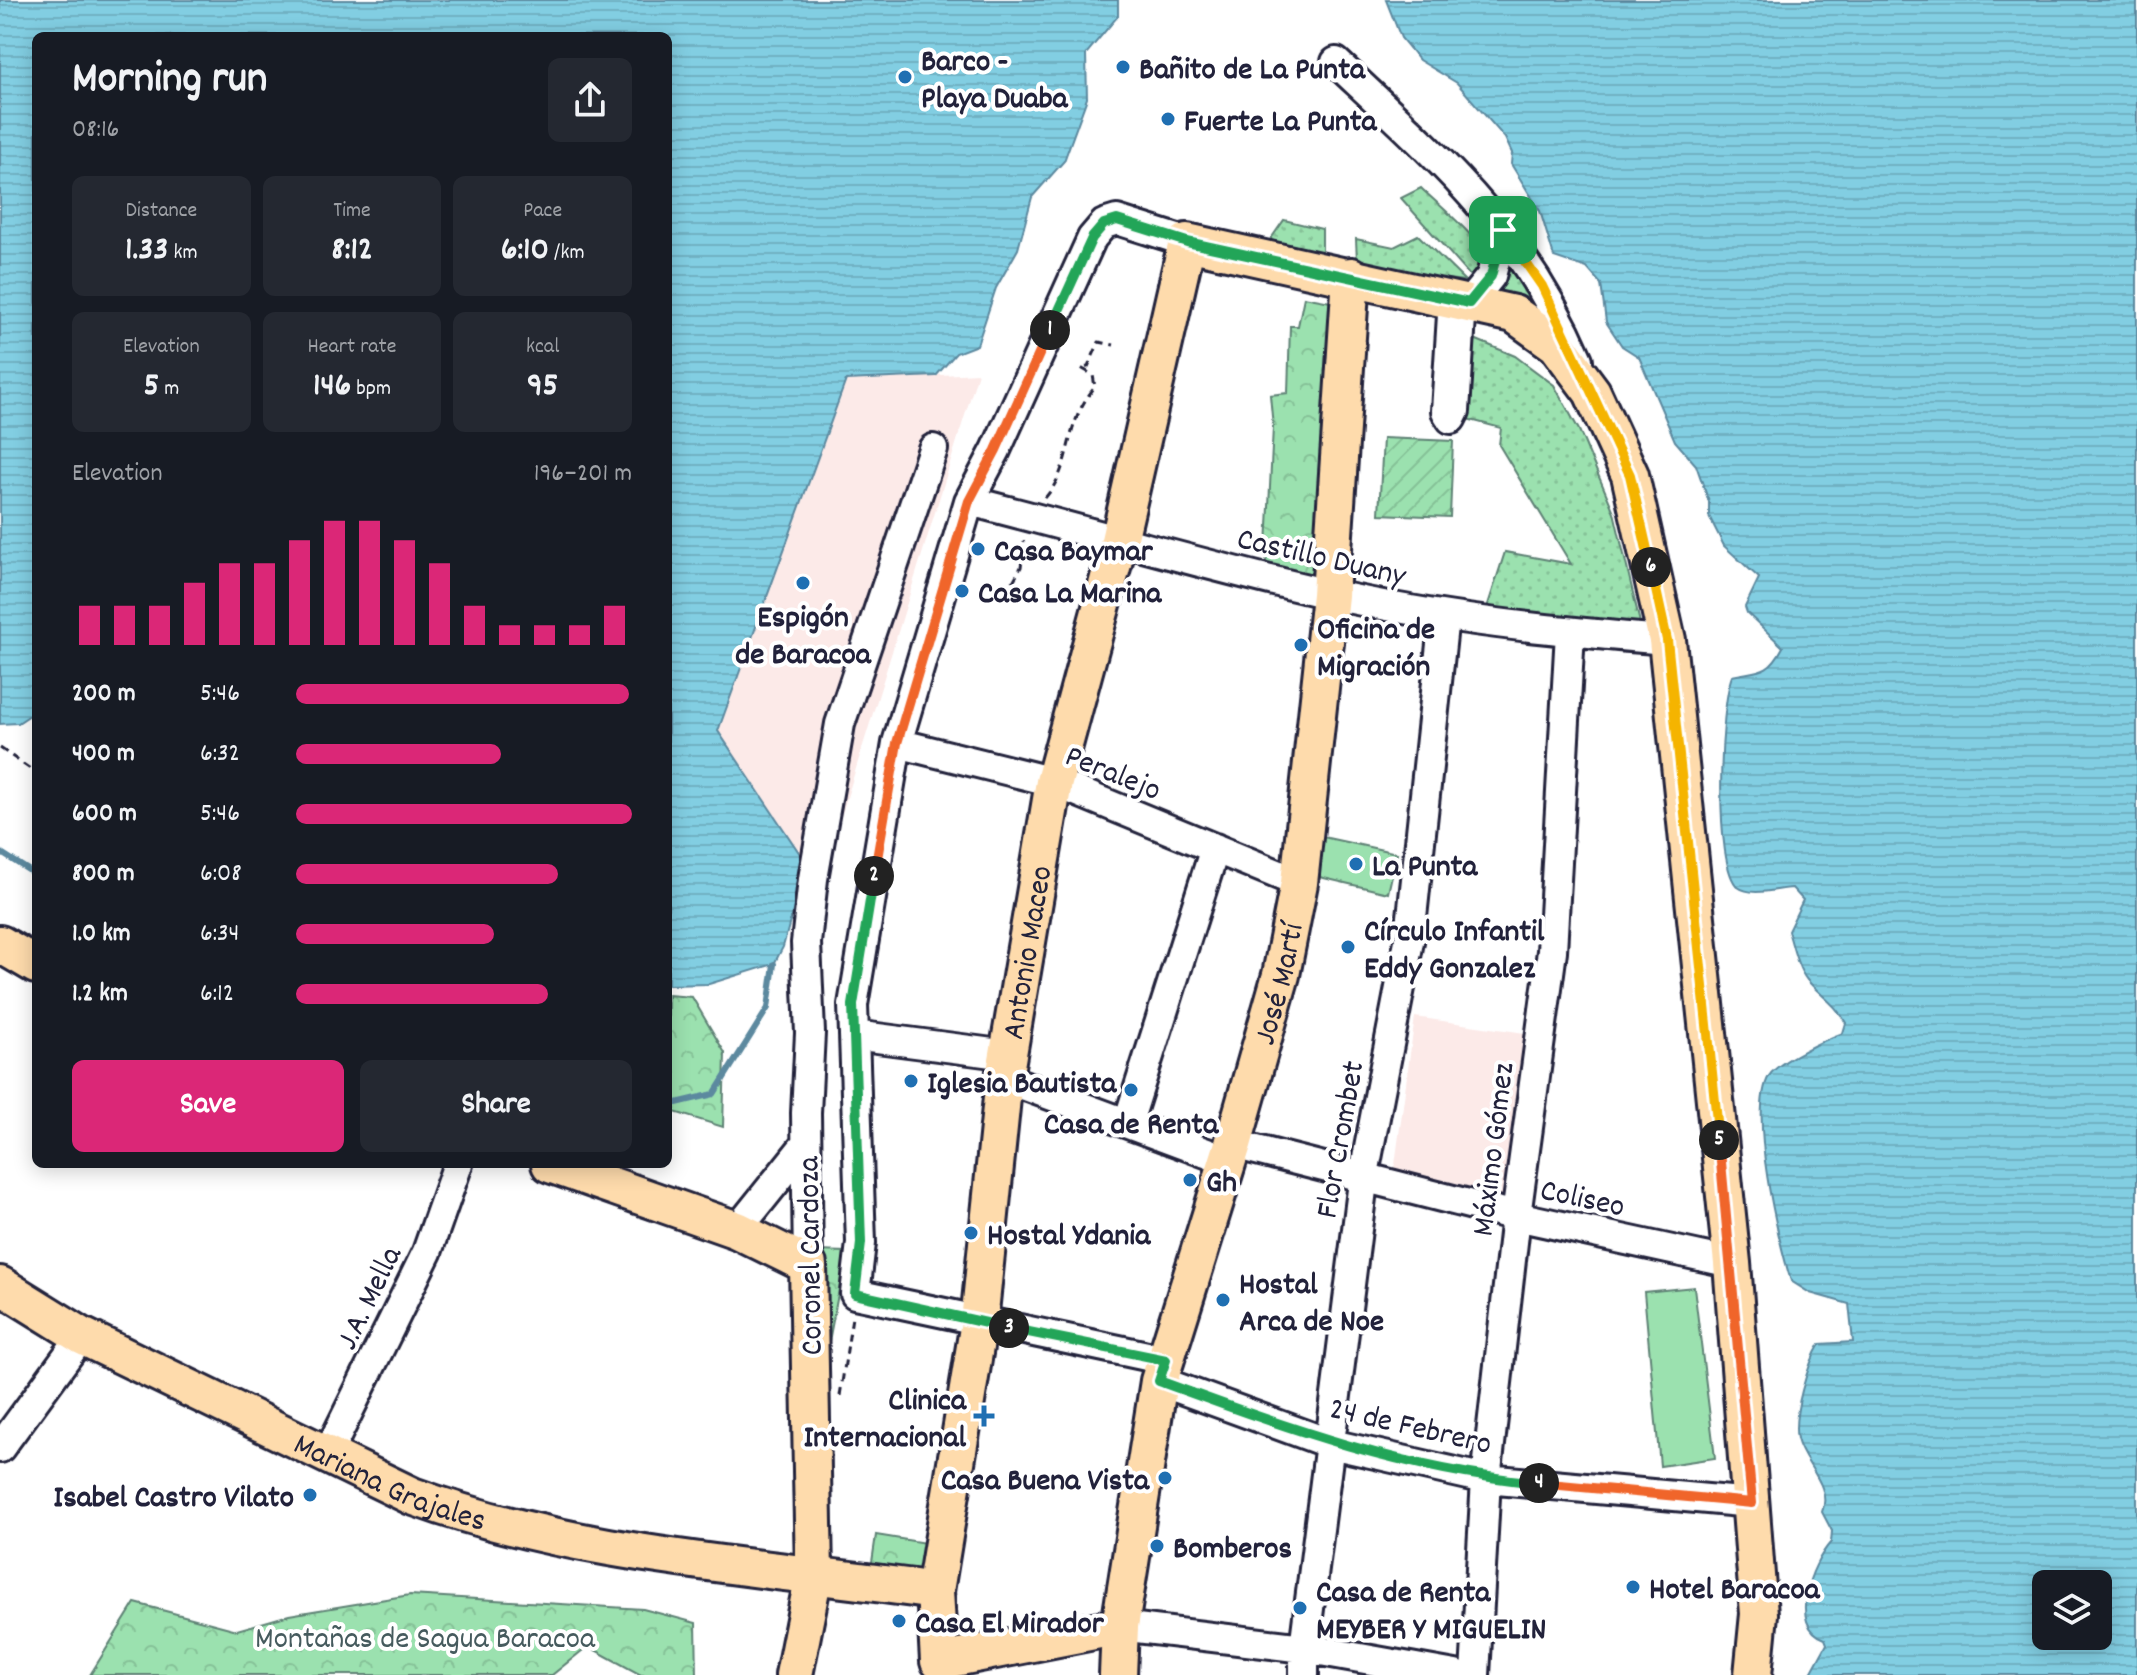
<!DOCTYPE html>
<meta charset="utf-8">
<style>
body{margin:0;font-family:Dekko,sans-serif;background:#242831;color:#f1f3f6;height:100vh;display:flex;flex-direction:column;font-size:30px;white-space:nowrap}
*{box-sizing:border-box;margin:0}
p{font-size:26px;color:#9ea1a6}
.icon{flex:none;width:44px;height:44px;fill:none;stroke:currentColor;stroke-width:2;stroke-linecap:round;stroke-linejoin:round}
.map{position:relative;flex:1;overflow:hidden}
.drawer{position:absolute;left:32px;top:32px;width:640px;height:1136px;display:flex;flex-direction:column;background:#171b24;border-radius:12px;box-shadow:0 4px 20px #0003}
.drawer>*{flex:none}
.buttons{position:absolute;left:2032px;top:1570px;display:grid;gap:16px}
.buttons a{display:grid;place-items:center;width:80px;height:80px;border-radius:12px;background:#171b24;box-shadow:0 4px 20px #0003;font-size:40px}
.pin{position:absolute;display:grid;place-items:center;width:68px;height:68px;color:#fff;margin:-34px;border-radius:16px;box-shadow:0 4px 12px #0006}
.km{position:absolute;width:40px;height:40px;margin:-20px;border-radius:50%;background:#222;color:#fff;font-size:22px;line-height:40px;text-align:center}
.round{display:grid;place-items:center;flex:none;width:84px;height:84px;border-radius:12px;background:#242831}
.headline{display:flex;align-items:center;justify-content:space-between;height:136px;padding:0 40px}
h1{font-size:44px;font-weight:800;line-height:60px}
.metrics{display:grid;grid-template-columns:repeat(3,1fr);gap:12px;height:136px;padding:8px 40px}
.metrics div{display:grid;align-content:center;border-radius:12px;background:#242831;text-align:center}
.metrics b{font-size:34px;font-weight:800}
.metrics small{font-size:22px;font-weight:400}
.metrics p{font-size:22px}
.chart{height:224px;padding:16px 40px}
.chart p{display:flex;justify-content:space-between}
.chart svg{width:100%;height:144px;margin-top:8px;stroke:#db2777;stroke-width:6}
.action{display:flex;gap:16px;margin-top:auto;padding:16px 40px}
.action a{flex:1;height:92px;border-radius:12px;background:#db2777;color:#fff;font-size:32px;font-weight:800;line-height:92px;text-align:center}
.action a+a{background:#242831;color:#f1f3f6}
ul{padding:0 40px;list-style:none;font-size:26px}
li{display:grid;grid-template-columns:128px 96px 1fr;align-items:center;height:60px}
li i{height:20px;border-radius:10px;background:#db2777}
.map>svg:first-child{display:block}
</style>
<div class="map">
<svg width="2137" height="1675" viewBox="0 0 2137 1675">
<defs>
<pattern id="grass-dots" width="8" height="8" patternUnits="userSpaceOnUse" patternTransform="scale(2)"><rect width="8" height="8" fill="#9be1af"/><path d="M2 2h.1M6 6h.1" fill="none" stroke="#85c197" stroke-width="1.8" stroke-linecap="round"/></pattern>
<pattern id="forest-crowns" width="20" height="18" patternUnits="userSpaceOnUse" patternTransform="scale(2)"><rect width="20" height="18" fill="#9be1af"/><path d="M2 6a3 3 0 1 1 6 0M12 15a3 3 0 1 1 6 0" fill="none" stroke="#85c197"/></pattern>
<pattern id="garden-furrows" width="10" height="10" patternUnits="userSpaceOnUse" patternTransform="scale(2)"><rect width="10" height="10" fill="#9be1af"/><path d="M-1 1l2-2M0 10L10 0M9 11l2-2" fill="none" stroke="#85c197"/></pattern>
<pattern id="water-rules" width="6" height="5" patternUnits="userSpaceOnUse" patternTransform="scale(2)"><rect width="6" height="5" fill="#82cee2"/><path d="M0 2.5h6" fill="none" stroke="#70b1c3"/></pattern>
</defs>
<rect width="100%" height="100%" fill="#fff"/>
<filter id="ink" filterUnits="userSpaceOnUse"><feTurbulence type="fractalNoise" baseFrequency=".0125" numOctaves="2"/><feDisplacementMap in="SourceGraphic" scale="16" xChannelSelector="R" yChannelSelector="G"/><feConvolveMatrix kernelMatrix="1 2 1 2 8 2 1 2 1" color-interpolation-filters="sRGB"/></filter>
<g filter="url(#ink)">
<path fill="#fceae8" d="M978 373 832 846 806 863 718 732 846 380Z
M1415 1017 1525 1033 1505 1202 1394 1172Z"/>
<path fill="url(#grass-dots)" stroke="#5e8275" stroke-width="2" d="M1421 188C1434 201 1481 239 1482 254 1483 264 1476 270 1471 277L1401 198Z
M1284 220 1322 229V252L1270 240Z
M1418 235 1465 281 1419 276 1357 261 1356 239 1394 247Z
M1507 263 1542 313 1491 294Z
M1472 338 1515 356 1554 385 1579 430 1614 512 1640 623 1487 608 1505 552 1571 564 1499 445 1501 428 1463 418Z"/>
<path fill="url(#forest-crowns)" stroke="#5e8275" stroke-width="2" d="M1304 297 1336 303 1319 580 1266 566 1273 427 1270 395 1288 393 1290 326H1298Z
M668 995 692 997 725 1053 723 1127 668 1110Z
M816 1251 846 1252 819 1394Z
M876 1535 932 1544 927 1578 870 1576Z
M410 1595 643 1609 696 1623 697 1675H641L588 1646 552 1675H90L135 1603 237 1630 289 1615Z"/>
<path fill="url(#garden-furrows)" stroke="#5e8275" stroke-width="2" d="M1383 438 1453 441 1450 517 1379 514Z"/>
<path fill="#9be1af" stroke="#5e8275" stroke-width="2" d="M1323 837 1397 853 1388 893 1315 876Z
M1694 1287 1715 1458 1660 1466 1644 1292Z"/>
<path fill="url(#water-rules)" stroke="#5c899f" stroke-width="2" fill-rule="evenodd" d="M0 0H1118V16L1086 54 1087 98 1064 161 1032 197 1018 249 996 288 977 345 956 353 936 376 846 380 718 731 806 863 783 947 774 964 709 984 668 985V36H36V711L18 723 0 724Z
M1386 0H2137V1675H1810L1827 1644 1825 1639C1787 1626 1811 1564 1831 1542L1832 1531 1822 1512C1833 1486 1803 1464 1797 1439 1792 1416 1808 1363 1820 1344L1853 1342 1849 1304 1810 1293 1791 1281C1778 1240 1748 1112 1769 1076 1778 1061 1826 1039 1843 1033L1846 1023C1836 1004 1820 995 1807 980 1797 968 1793 946 1788 931L1803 900 1792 888C1776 889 1751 897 1738 887 1713 867 1720 706 1732 676 1757 670 1768 676 1783 647L1747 613 1745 607 1759 578 1724 546 1709 516V502L1696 465 1675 441 1639 357 1622 346 1606 322 1601 284 1587 268 1554 257 1540 211 1511 164 1512 153 1505 138 1457 83 1419 60 1401 38ZM2098 1584V1636H2046V1584Z"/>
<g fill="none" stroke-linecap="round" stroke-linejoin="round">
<path stroke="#5c899f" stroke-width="6" d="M0 852 36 875
M668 1105 714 1094 768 1008 774 964"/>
<g stroke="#22223b" stroke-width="34">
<path id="minor" d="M1336 62C1437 157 1522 229 1578 360
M1453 299 1446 411 1451 419 1455 411 1462 301
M1469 303 1491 276 1503 230
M969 501C1089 531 1208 567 1329 594 1440 619 1553 631 1667 640
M897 743 1054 782 1299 883
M854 1035 1008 1055
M1004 1078 1228 1161
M1128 1122 1215 848
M1233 1144 1516 1216 1732 1263
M737 1230 806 1144
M808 1265 806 1113 810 1033 806 943 813 879 840 724 933 449
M1166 1360 855 1294 861 1243 853 1005 897 743 969 501 996 450 1092 238 1104 224 1117 220 1187 242
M1159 1381 1331 1444 1486 1479 1752 1503
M0 1448 82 1336
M327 1455 427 1252 458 1164
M1120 1626 1304 1648 1455 1675
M1304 1675V1648L1364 1174 1410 936 1444 616
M1475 1675 1486 1479 1516 1216 1552 951 1570 632"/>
</g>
<g stroke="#22223b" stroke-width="42">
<g id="major">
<path d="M0 944 36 965"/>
<path d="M550 1164 737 1230 808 1265 814 1574 794 1675"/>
<path id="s1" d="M0 1285 82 1336 412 1496C579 1557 760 1566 935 1591"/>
<path id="s2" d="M1120 1626 939 1661 935 1591 979 1322 1004 1078 1054 782 1119 541 1187 242 1514 314 1557 345 1592 392 1630 475 1667 640 1732 1263 1759 1614 1753 1675"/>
<path id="s3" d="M1118 1675 1120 1626 1159 1381 1233 1144 1281 975 1299 883 1330 595 1351 276"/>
</g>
</g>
<path stroke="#22223b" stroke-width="3" stroke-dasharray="8 6" stroke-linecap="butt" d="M1045 498C1074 465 1062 426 1095 387L1093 375 1081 368 1088 367 1099 342 1114 345
M1010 595V587L1021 567 1024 541
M0 748 36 773
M840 1396 852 1317"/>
<use href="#minor" stroke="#fff" stroke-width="28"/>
<use href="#major" stroke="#fedbac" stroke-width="36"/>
</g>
</g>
<g fill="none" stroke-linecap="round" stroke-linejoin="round" filter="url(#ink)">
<g stroke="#fff" stroke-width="16">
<path id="split-1" d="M1050 330 1092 238 1104 224 1117 220 1187 242 1469 303 1491 276 1503 230"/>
</g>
<g stroke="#fff" stroke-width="16">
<path id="split-2" d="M874 876 897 743 969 501 996 450 1050 330"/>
</g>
<g stroke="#fff" stroke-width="16">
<path id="split-3" d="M874 876 853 1005 861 1243 855 1294 1009 1328"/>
</g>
<g stroke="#fff" stroke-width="16">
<path id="split-4" d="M1009 1328 1166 1360 1159 1381C1285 1427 1404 1471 1539 1483"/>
</g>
<g stroke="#fff" stroke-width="16">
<path id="split-5" d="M1539 1483 1752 1503 1719 1140"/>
</g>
<g stroke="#fff" stroke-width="16">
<path id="split-6" d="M1651 567 1667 640 1719 1140"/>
</g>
<g stroke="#fff" stroke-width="16">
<path id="split-7" d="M1503 230 1542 286 1630 475 1651 567"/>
</g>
<use href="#split-1" stroke="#22a559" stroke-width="10"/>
<use href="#split-2" stroke="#f0652b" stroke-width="10"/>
<use href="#split-3" stroke="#22a559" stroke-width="10"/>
<use href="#split-4" stroke="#22a559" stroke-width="10"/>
<use href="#split-5" stroke="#f0652b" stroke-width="10"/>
<use href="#split-6" stroke="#f5b400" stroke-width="10"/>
<use href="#split-7" stroke="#f5b400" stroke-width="10"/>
</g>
<g fill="#1f6fb2" stroke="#fff" stroke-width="3">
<circle cx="1123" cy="67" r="8"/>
<circle cx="905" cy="77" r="8"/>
<circle cx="1168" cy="119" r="8"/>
<circle cx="978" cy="549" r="8"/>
<circle cx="803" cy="583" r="8"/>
<circle cx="962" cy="591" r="8"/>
<circle cx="1301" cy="645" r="8"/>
<circle cx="1356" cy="864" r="8"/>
<circle cx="1348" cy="947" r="8"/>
<circle cx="911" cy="1081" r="8"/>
<circle cx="1131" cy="1090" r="8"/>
<circle cx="1190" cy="1180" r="8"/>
<circle cx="971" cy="1233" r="8"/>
<circle cx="1223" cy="1300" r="8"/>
<path d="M980 1404h8v8h8v8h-8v8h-8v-8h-8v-8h8z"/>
<circle cx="1165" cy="1478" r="8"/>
<circle cx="310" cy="1495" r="8"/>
<circle cx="1157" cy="1546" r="8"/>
<circle cx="1633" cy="1587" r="8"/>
<circle cx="1300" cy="1608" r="8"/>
<circle cx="899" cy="1621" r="8"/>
</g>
<g text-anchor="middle" stroke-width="8" stroke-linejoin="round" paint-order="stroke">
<g font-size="32" font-weight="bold" fill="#22223b" stroke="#fff" text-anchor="start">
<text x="921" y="70">Barco -<tspan x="921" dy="37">Playa Duaba</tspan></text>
<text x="1139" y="78">Bañito de La Punta</text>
<text x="1184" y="130">Fuerte La Punta</text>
<text x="994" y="560">Casa Baymar</text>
<text x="978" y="602">Casa La Marina</text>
<text x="803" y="626" text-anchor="middle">Espigón<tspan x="803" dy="37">de Baracoa</tspan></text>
<text x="1317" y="638">Oficina de<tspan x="1317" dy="37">Migración</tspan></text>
<text x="1372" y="875">La Punta</text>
<text x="1364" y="940">Círculo Infantil<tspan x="1364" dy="37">Eddy Gonzalez</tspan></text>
<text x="927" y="1092">Iglesia Bautista</text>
<text x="1131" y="1133" text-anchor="middle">Casa de Renta</text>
<text x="1206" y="1191">Gh</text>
<text x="987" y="1244">Hostal Ydania</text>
<text x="1239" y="1293">Hostal<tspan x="1239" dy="37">Arca de Noe</tspan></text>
<text x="966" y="1409" text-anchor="end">Clinica<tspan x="966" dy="37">Internacional</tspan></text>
<text x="1149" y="1489" text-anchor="end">Casa Buena Vista</text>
<text x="294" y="1506" text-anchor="end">Isabel Castro Vilato</text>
<text x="1173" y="1557">Bomberos</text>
<text x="1649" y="1598">Hotel Baracoa</text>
<text x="1316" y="1601">Casa de Renta<tspan x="1316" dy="37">MEYBER Y MIGUELIN</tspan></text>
<text x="915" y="1632">Casa El Mirador</text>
</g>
<g font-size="32" fill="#22223b" stroke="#fff">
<text transform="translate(1322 555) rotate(13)" y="11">Castillo Duany</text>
<text transform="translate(1114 771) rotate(22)" y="11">Peralejo</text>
<text dy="11" stroke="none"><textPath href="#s2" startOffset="900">Antonio Maceo</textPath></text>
<text dy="11" stroke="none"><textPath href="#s3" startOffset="712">José Martí</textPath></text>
<text transform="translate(1338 1139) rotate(-80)" y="11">Flor Crombet</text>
<text transform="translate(1491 1149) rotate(-83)" y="11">Máximo Gómez</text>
<text transform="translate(1583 1196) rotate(12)" y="11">Coliseo</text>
<text transform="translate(808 1256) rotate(-91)" y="11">Coronel Cardoza</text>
<text transform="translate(367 1297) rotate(-64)" y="11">J.A. Mella</text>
<text transform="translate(1411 1424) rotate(13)" y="11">24 de Febrero</text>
<text dy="11" stroke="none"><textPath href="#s1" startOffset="438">Mariana Grajales</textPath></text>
</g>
<g font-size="32" fill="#465b5e" stroke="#fff">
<text x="425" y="1647">Montañas de Sagua Baracoa</text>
</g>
</g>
</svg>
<div class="buttons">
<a><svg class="icon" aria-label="layers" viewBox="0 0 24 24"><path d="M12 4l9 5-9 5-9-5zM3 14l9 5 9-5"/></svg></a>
</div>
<div class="pin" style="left:1503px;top:230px;background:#1e9e55"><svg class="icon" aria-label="arrive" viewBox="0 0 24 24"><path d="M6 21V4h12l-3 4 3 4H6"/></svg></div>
<b class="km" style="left:1050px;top:330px">1</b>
<b class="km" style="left:874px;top:876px">2</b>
<b class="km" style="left:1009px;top:1328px">3</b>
<b class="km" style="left:1539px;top:1483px">4</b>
<b class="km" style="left:1719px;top:1140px">5</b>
<b class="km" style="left:1651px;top:567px">6</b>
<section class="drawer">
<div class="headline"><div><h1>Morning run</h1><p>08:16</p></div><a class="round"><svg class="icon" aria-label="share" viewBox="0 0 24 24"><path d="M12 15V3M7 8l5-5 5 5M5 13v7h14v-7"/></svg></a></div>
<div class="metrics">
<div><p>Distance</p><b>1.33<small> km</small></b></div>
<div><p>Time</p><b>8:12</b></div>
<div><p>Pace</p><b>6:10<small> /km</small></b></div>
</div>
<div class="metrics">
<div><p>Elevation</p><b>5<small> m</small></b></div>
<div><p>Heart rate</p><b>146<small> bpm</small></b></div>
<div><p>kcal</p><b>95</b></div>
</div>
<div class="chart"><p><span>Elevation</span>196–201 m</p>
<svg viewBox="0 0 160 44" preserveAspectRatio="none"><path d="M5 44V32M15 44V32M25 44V32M35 44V25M45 44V19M55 44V19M65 44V12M75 44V6M85 44V6M95 44V12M105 44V19M115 44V32M125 44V38M135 44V38M145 44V38M155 44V32"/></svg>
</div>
<ul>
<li><b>200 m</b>5:46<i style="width:99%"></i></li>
<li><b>400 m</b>6:32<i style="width:61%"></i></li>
<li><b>600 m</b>5:46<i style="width:100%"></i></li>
<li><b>800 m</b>6:08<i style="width:78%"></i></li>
<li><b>1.0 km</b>6:34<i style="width:59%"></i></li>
<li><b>1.2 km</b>6:12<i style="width:75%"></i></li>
</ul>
<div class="action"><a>Save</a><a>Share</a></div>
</section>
</div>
